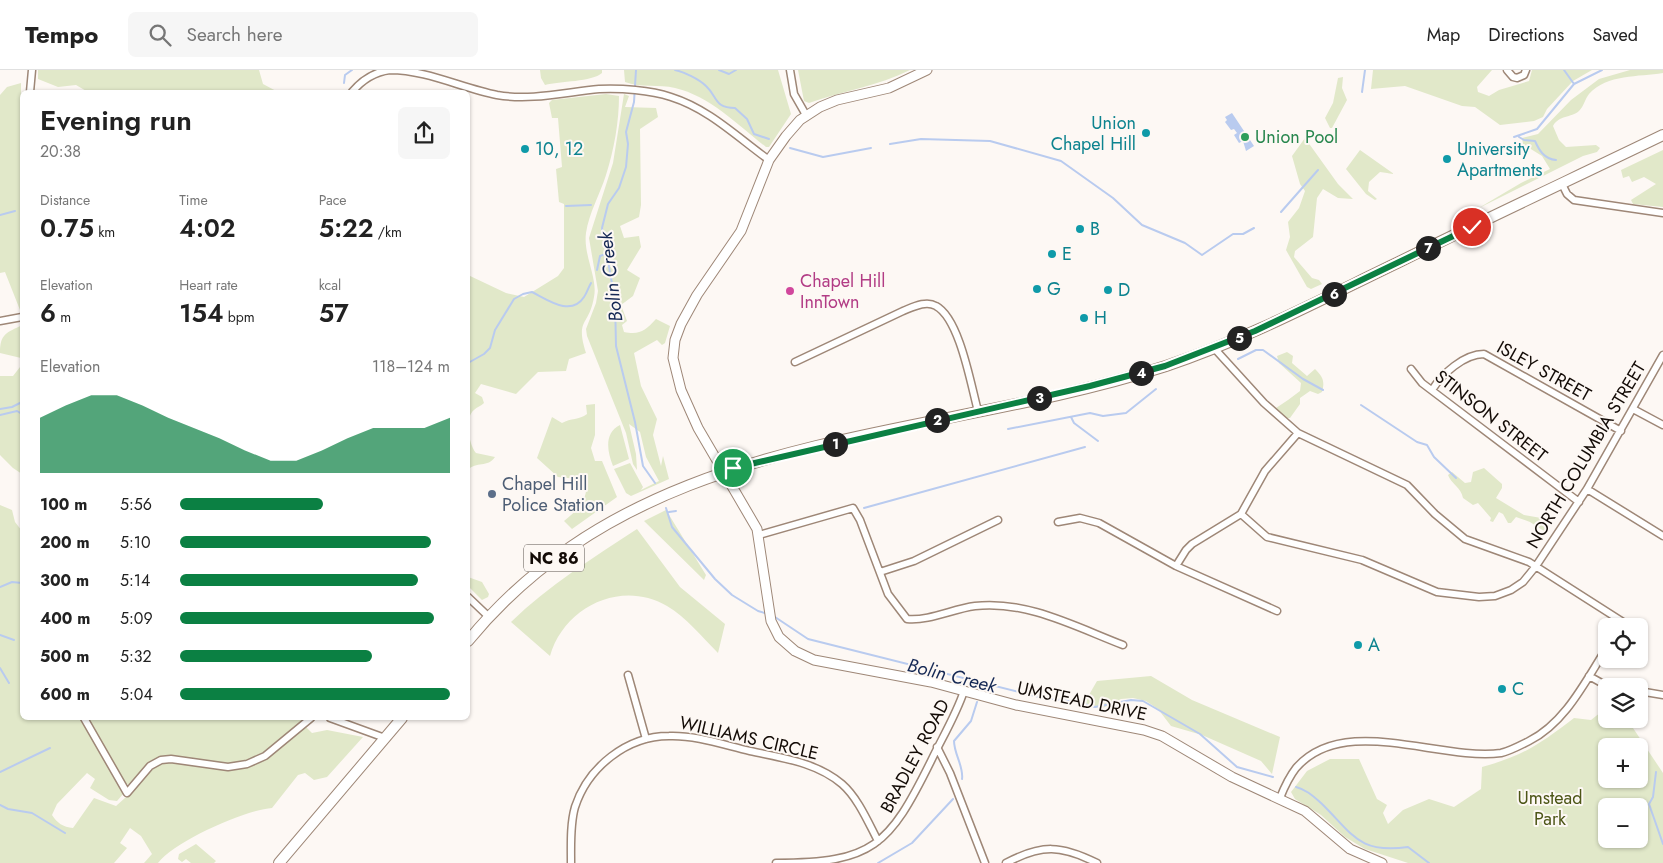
<!DOCTYPE html>
<meta charset="utf-8">
<style>
body{margin:0;font-family:Jost,sans-serif;background:#f6f6f6;color:#222;height:100vh;display:flex;flex-direction:column;font-size:19px;white-space:nowrap}
*{box-sizing:border-box;margin:0}
p{font-size:16px;color:#767676}
.icon{flex:none;width:28px;height:28px;fill:none;stroke:currentColor;stroke-width:2;stroke-linecap:round;stroke-linejoin:round}
.map{position:relative;flex:1;overflow:hidden}
.details{position:absolute;left:20px;top:20px;width:450px;height:630px;display:flex;flex-direction:column;background:#fff;border-radius:8px;box-shadow:0 1px 4px #0004}
.details>*{flex:none}
.controls{position:absolute;left:1598px;top:548px;display:grid;gap:10px}
.controls a{display:grid;place-items:center;width:50px;height:50px;border-radius:8px;background:#fff;box-shadow:0 1px 4px #0004;font-size:25px}
.pin{position:absolute;display:grid;place-items:center;width:42px;height:42px;color:#fff;margin:-21px;border:2px solid #fff;border-radius:50%;box-shadow:0 1px 5px #0007}
.km{position:absolute;width:25px;height:25px;margin:-12px;border-radius:50%;background:#222;color:#fff;font-size:14px;line-height:25px;text-align:center}
.round{display:grid;place-items:center;flex:none;width:52px;height:52px;border-radius:8px;background:#f6f6f6}
.summary{display:flex;align-items:center;justify-content:space-between;height:85px;padding:0 20px}
h1{font-size:28px;font-weight:600;line-height:38px}
.metrics{display:grid;grid-template-columns:repeat(3,1fr);gap:8px;height:85px;padding:5px 20px}
.metrics div{display:grid;align-content:center}
.metrics b{font-size:25px;font-weight:600}
.metrics small{font-size:14px;font-weight:400}
.metrics p{font-size:14px}
.chart{height:140px;padding:10px 20px}
.chart p{display:flex;justify-content:space-between}
.chart svg{width:100%;height:90px;margin-top:5px;fill:#0b8043;opacity:.7}
ul{padding:0 20px;list-style:none;font-size:16px}
li{display:grid;grid-template-columns:80px 60px 1fr;align-items:center;height:38px}
li i{height:12px;border-radius:6px;background:#0b8043}
header{display:flex;align-items:center;gap:30px;box-sizing:border-box;height:70px;padding:0 25px;background:#fff;border-bottom:1px solid #e0e0e0}
header strong{font-size:24px}
nav{display:flex;gap:28px;margin-inline-start:auto;font-size:18px}
.search{width:350px;height:45px;background:#f6f6f6;display:flex;align-items:center;gap:12px;box-sizing:border-box;padding:0 18px;border-radius:8px;color:#767676;font-size:19px}
.map>svg:first-child{display:block}
</style>
<header>
<strong>Tempo</strong>
<div class="search"><svg class="icon" aria-label="search" viewBox="0 0 24 24"><circle cx="10" cy="10" r="6"/><path d="M15 15l6 6"/></svg>Search here</div>
<nav><a>Map</a><a>Directions</a><a>Saved</a></nav>
</header>
<div class="map">
<svg width="1663" height="793" viewBox="0 0 1663 793">
<rect width="100%" height="100%" fill="#fdf8f4"/>
<path fill="#e1e8c9" fill-rule="evenodd" d="M38 0H259L263 14 278 22H88L76 15 58 17 38 9Z
M540 0H602V3C592 12 560 11 545 15L541 8Z
M624 0H778L791 44 769 77H766C739 56 710 26 675 18 659 14 640 18 625 12Z
M798 0H910C878 16 843 21 809 33L804 31Z
M1373 0H1492L1477 17 1478 22 1489 26 1499 20 1529 11 1532 0H1592L1573 11 1547 39 1543 47 1534 51 1500 55 1475 37 1462 36 1405 16 1371 19Z
M1630 0H1663V3C1639 7 1607 4 1589 24 1585 29 1584 36 1579 41 1571 48 1559 45 1553 56L1559 70 1566 77 1596 75 1600 78 1597 82 1583 86 1477 139 1521 113 1550 99 1542 86 1523 74 1522 68 1538 64 1571 30 1599 9Z
M1343 7 1342 18 1347 30 1332 58H1330L1325 48 1333 33 1338 8Z
M21 13 22 240H20L5 202 0 203V25L7 17Z
M606 24 619 26C619 52 614 80 606 105 600 124 589 143 586 163 583 185 598 208 594 227 589 257 575 248 586 283L569 289 566 301 538 302 516 324 481 314 475 323 482 327 484 333C481 336 477 337 474 340 464 348 469 375 476 383L495 387C488 398 476 391 468 400V205L506 223 524 227 558 206 564 198V134L559 132 556 99 562 97 558 48H552L549 33 552 30Z
M624 24 629 26 625 37 656 38 658 47 640 59 641 135 639 147 620 156 624 168 639 166 641 177 627 200 640 208 633 226 621 235 627 251 622 255 624 262C640 265 645 261 656 249L670 256 665 273 662 275 657 270 634 283 641 316 657 349 653 365 661 396 663 386 669 409 631 426 626 423 614 399 630 393 643 417 641 420 659 411 646 387 640 362 629 354 636 384 637 400 633 394 626 363 587 266 586 259 596 233 598 221 589 168 613 93Z
M1305 68 1338 114 1353 129 1338 128 1323 119 1317 128 1313 167 1295 181 1294 187 1312 208 1319 210 1322 214 1311 219 1307 217 1286 180 1290 167 1288 152 1299 138 1305 121 1300 114 1292 86Z
M1360 80 1394 104 1380 102 1369 112 1368 121 1377 129 1375 130 1366 124 1346 99Z
M1663 80V137L1633 134 1631 130 1656 114 1644 107 1632 112 1629 106 1623 108 1621 100Z
M22 255V404L13 398 0 385V306H13L20 297 21 288 0 283C0 263 7 263 22 255Z
M1287 282 1293 286 1292 293 1307 306 1315 299C1323 307 1325 311 1322 322L1318 324 1310 321 1300 328V334L1290 348H1286L1276 338C1284 333 1292 327 1300 321L1301 313 1279 293 1277 286Z
M595 334V365L591 378 595 391H602L617 427 572 459 564 451C580 438 587 431 587 410L558 407 537 388 552 347 562 353C571 348 579 350 587 344L586 335Z
M620 355 629 389 613 396C607 381 604 363 620 355Z
M1484 398 1502 414V418L1496 428 1524 445 1547 449V463L1530 452 1516 447 1511 453H1508L1503 444 1499 442 1493 452 1490 451 1491 448 1478 433 1473 435 1463 428C1461 417 1451 414 1448 405L1452 402 1465 413 1471 412 1473 402Z
M0 435 12 440 15 452 22 461V648H304L301 652 312 663 327 660 363 667 327 707 314 710 305 703 298 705 272 738C245 740 175 771 158 793H144L152 784 141 766 130 758 120 773 127 778 114 793H0ZM87 703 95 709 90 718 109 730 117 731 124 723 120 719 128 714 135 719 116 736 94 728 73 758C63 757 57 753 52 745L57 734Z
M666 440 706 505 704 510 644 451Z
M637 459 680 517 725 554 718 583C702 567 686 547 667 536 621 509 564 537 550 586L511 552C549 515 593 488 637 459Z
M468 507 482 512 489 524 488 527 482 530 468 516Z
M1151 606 1192 630 1280 667 1272 704 1261 691 1202 665 1171 656 1158 639 1146 631 1133 628 1121 629 1103 638 1082 637 1097 611Z
M1606 638V649H1627L1663 703V793H1408L1365 779 1345 767 1321 745 1295 729 1291 722 1307 701 1330 689H1359L1377 729 1387 735 1383 743 1388 754 1403 740 1429 729 1454 737 1481 719 1482 697C1523 686 1540 674 1574 648L1591 650ZM1606 676H1639V709H1606ZM1606 736H1639V769H1606Z
M196 774 216 791 214 793H191L186 789 182 792 178 789 179 784Z"/>
<path fill="#b9cbef" d="M1232 43 1254 76 1246 81 1243 71 1239 73 1234 65 1237 63 1234 59 1231 60 1225 52 1227 50 1225 47Z"/>
<g fill="none" stroke-linecap="round" stroke-linejoin="round">
<path stroke="#b9cbef" stroke-width="2" d="M636 0 634 32 626 62 628 74 626 97 619 118 608 134 602 158 615 230 616 276 635 352 643 396 655 413
M675 0C684 2 699 9 706 16 718 27 714 38 735 38L747 49 754 64 769 69
M719 0 729 4 736 0
M1564 0 1574 14
M344 13 345 5 352 0
M1362 22 1365 0
M1514 67 1537 59 1574 14 1602 0
M1519 67 1524 70 1535 71C1539 80 1544 89 1556 90
M890 74 921 69 990 71 1061 91 1113 128 1142 155 1185 173 1202 185 1233 164H1243L1254 158
M790 78 823 87 871 78
M566 136 591 135
M1281 142 1318 100
M0 145 15 141
M597 200 600 186 606 184
M1238 289 1256 280H1263L1303 309 1323 320
M468 293 484 284 490 278 495 260 514 229 523 224 532 222C548 230 571 247 584 227 587 223 588 218 591 213
M1361 335 1417 372 1427 375 1434 387 1456 408
M0 339 12 337 22 332
M0 345 17 341 22 344
M1071 347 1074 353 1098 371
M1008 359 1090 343 1103 346 1126 343 1156 319
M666 438 672 457 715 509 732 525 758 541 768 544
M864 438 1085 377
M669 442 676 441
M0 517 12 512 22 513
M772 545 808 569 1043 628 1073 631 1095 637 1131 630 1143 631 1200 664 1237 697 1273 707
M0 565 14 570
M0 598 9 613
M0 702 50 678
M1656 702 1653 727 1649 734 1663 774
M962 709C964 697 954 684 954 671L971 651 977 632
M1296 717C1307 720 1313 726 1321 733 1353 764 1358 784 1408 777L1429 793
M0 735 8 739 32 743 65 763
M878 793 912 773 953 729"/>
<g stroke="#9e8777" stroke-width="9">
<path id="street" d="M790 0 794 24 806 45
M1507 0 1513 7 1517 8 1524 5 1526 0
M30 22 32 0
M352 22C362 10 374 2 390 0 426 0 462 18 497 25 531 31 566 22 599 19 621 18 650 20 671 27 709 39 737 67 769 90
M1562 114 1567 124 1574 130 1663 143
M0 251 22 247
M1214 278 1264 333 1298 363 1407 415 1435 444 1465 469 1529 492 1623 552 1620 556
M795 292 903 241C913 237 926 230 936 236 960 249 971 316 978 341
M1411 299 1422 313 1579 432
M1432 320C1442 304 1464 284 1484 284L1621 361
M1633 339 1663 355
M1298 363 1265 401 1241 444 1267 467 1362 490 1437 522 1479 527 1495 526 1511 520 1523 512 1536 496 1587 419 1663 285
M1587 419 1663 466
M1058 452 1080 448 1099 453 1176 496 1277 541
M759 465 853 438 860 450 888 524 907 549C930 551 952 539 975 536 1026 530 1076 557 1123 575
M1176 496 1186 480 1192 474 1241 444
M880 502 914 491 998 450
M468 527 489 547
M628 605 646 669
M1589 606 1607 616
M1639 621 1663 625
M84 648 127 723 150 696 161 690 171 689 228 697 247 694 265 686 311 648
M330 648 385 668
M937 677 950 703 985 793
M1280 728C1284 718 1289 707 1296 698 1344 643 1438 691 1501 683 1510 681 1521 675 1529 671 1565 653 1585 612 1606 579
M571 793C571 775 570 754 575 737 588 697 627 666 669 666 696 665 724 675 750 681 782 688 816 692 842 714 858 728 868 752 878 771
M776 793C873 793 889 776 931 691 942 668 956 645 964 621
M1006 793C1042 774 1061 775 1097 793"/>
</g>
<g stroke="#9e8777" stroke-width="11">
<path id="secondary" d="M927 0 889 18 837 30 820 37 800 50 786 66 769 90 741 161 697 225 681 254 675 270 673 288 681 320 698 358 757 459 771 551 779 567 795 581 814 590 931 612 1016 635 1144 660 1162 666 1232 707 1305 741 1350 779 1382 793"/>
</g>
<g stroke="#9e8777" stroke-width="12">
<path id="primary" d="M468 571C645 356 923 374 1166 296 1247 269 1324 228 1401 191 1488 148 1576 107 1663 65
M279 793 402 648"/>
</g>
<use href="#street" stroke="#fff" stroke-width="6"/>
<use href="#secondary" stroke="#fff" stroke-width="9"/>
<use href="#primary" stroke="#fff" stroke-width="10"/>
</g>
<g fill="none" stroke-linecap="round" stroke-linejoin="round">
<g stroke="#fff" stroke-width="10">
<path id="route" d="M733 398 1090 316 1165 296 1255 261 1472 157"/>
</g>
<use href="#route" stroke="#0b8043" stroke-width="6"/>
</g>
<g fill="#0f9aa8" stroke="#fdf8f4" stroke-width="2">
<circle cx="1146" cy="63" r="5"/>
<circle cx="525" cy="79" r="5"/>
<circle cx="1447" cy="89" r="5"/>
<circle cx="1080" cy="159" r="5"/>
<circle cx="1052" cy="184" r="5"/>
<circle cx="1037" cy="219" r="5"/>
<circle cx="1108" cy="220" r="5"/>
<circle cx="1084" cy="248" r="5"/>
<circle cx="1358" cy="575" r="5"/>
<circle cx="1502" cy="619" r="5"/>
</g>
<circle fill="#2e9e5b" stroke="#fdf8f4" stroke-width="2" cx="1245" cy="67" r="5"/>
<circle fill="#d1479c" stroke="#fdf8f4" stroke-width="2" cx="790" cy="221" r="5"/>
<circle fill="#5c6f8a" stroke="#fdf8f4" stroke-width="2" cx="492" cy="424" r="5"/>
<g text-anchor="middle" stroke-width="4" stroke-linejoin="round" paint-order="stroke">
<rect fill="#fdf8f4" stroke="#59524d" stroke-width="1" x="524" y="474.5" width="60" height="27" rx="4"/>
<g font-size="16" font-weight="bold" fill="#130b06">
<text x="554" y="494">NC 86</text>
</g>
<g font-size="18" fill="#0d838f" stroke="#fdf8f4" text-anchor="start">
<text x="1136" y="59" text-anchor="end">Union<tspan x="1136" dy="21">Chapel Hill</tspan></text>
<text x="535" y="85">10, 12</text>
<text x="1457" y="85">University<tspan x="1457" dy="21">Apartments</tspan></text>
<text x="1090" y="165">B</text>
<text x="1062" y="190">E</text>
<text x="1047" y="225">G</text>
<text x="1118" y="226">D</text>
<text x="1094" y="254">H</text>
<text x="1368" y="581">A</text>
<text x="1512" y="625">C</text>
</g>
<g font-size="18" fill="#27864d" stroke="#fdf8f4" text-anchor="start">
<text x="1255" y="73">Union Pool</text>
</g>
<g font-size="18" fill="#b23c85" stroke="#fdf8f4" text-anchor="start">
<text x="800" y="217">Chapel Hill<tspan x="800" dy="21">InnTown</tspan></text>
</g>
<g font-size="18" fill="#130b06" stroke="#fdf8f4">
<text transform="translate(1544 301) rotate(29)" y="6">ISLEY STREET</text>
<text transform="translate(1491 346) rotate(38)" y="6">STINSON STREET</text>
<text transform="translate(1586 385) rotate(-59)" y="6">NORTH COLUMBIA STREET</text>
<text transform="translate(1082 631) rotate(12)" y="6">UMSTEAD DRIVE</text>
<text transform="translate(749 668) rotate(13)" y="6">WILLIAMS CIRCLE</text>
<text transform="translate(915 686) rotate(-62)" y="6">BRADLEY ROAD</text>
</g>
<g font-size="18" fill="#4e5e75" stroke="#fdf8f4" text-anchor="start">
<text x="502" y="420">Chapel Hill<tspan x="502" dy="21">Police Station</tspan></text>
</g>
<g font-size="18" fill="#4d5617" stroke="#fdf8f4">
<text x="1550" y="734">Umstead<tspan x="1550" dy="21">Park</tspan></text>
</g>
<g font-size="19" font-style="italic" fill="#152854" stroke="#fdf8f4">
<text transform="translate(610 207) rotate(-97)" y="7">Bolin Creek</text>
<text transform="translate(952 605) rotate(14)" y="7">Bolin Creek</text>
</g>
</g>
</svg>
<div class="controls">
<a><svg class="icon" aria-label="locate" viewBox="0 0 24 24"><circle cx="12" cy="12" r="6"/><path d="M12 2v4M12 18v4M2 12h4M18 12h4"/></svg></a>
<a><svg class="icon" aria-label="layers" viewBox="0 0 24 24"><path d="M12 4l9 5-9 5-9-5zM3 14l9 5 9-5"/></svg></a>
<a>+</a>
<a>−</a>
</div>
<div class="pin" style="left:733px;top:398px;background:#1e9e55"><svg class="icon" aria-label="arrive" viewBox="0 0 24 24"><path d="M6 21V4h12l-3 4 3 4H6"/></svg></div>
<div class="pin" style="left:1472px;top:157px;background:#d93025"><svg class="icon" aria-label="check" viewBox="0 0 24 24"><path d="M5 12l5 5 9-10"/></svg></div>
<b class="km" style="left:835px;top:374px">1</b>
<b class="km" style="left:937px;top:350px">2</b>
<b class="km" style="left:1039px;top:328px">3</b>
<b class="km" style="left:1141px;top:303px">4</b>
<b class="km" style="left:1239px;top:268px">5</b>
<b class="km" style="left:1334px;top:224px">6</b>
<b class="km" style="left:1428px;top:178px">7</b>
<section class="details">
<div class="summary"><div><h1>Evening run</h1><p>20:38</p></div><a class="round"><svg class="icon" aria-label="share" viewBox="0 0 24 24"><path d="M12 15V3M7 8l5-5 5 5M5 13v7h14v-7"/></svg></a></div>
<div class="metrics">
<div><p>Distance</p><b>0.75<small> km</small></b></div>
<div><p>Time</p><b>4:02</b></div>
<div><p>Pace</p><b>5:22<small> /km</small></b></div>
</div>
<div class="metrics">
<div><p>Elevation</p><b>6<small> m</small></b></div>
<div><p>Heart rate</p><b>154<small> bpm</small></b></div>
<div><p>kcal</p><b>57</b></div>
</div>
<div class="chart"><p><span>Elevation</span>118–124 m</p>
<svg viewBox="0 0 160 44" preserveAspectRatio="none"><path d="M0 44V17L10 11L20 6L30 6L40 11L50 17L60 22L70 27L80 33L90 38L100 38L110 33L120 27L130 22L140 22L150 22L160 17V44z"/></svg>
</div>
<ul>
<li><b>100 m</b>5:56<i style="width:53%"></i></li>
<li><b>200 m</b>5:10<i style="width:93%"></i></li>
<li><b>300 m</b>5:14<i style="width:88%"></i></li>
<li><b>400 m</b>5:09<i style="width:94%"></i></li>
<li><b>500 m</b>5:32<i style="width:71%"></i></li>
<li><b>600 m</b>5:04<i style="width:100%"></i></li>
</ul>
</section>
</div>
